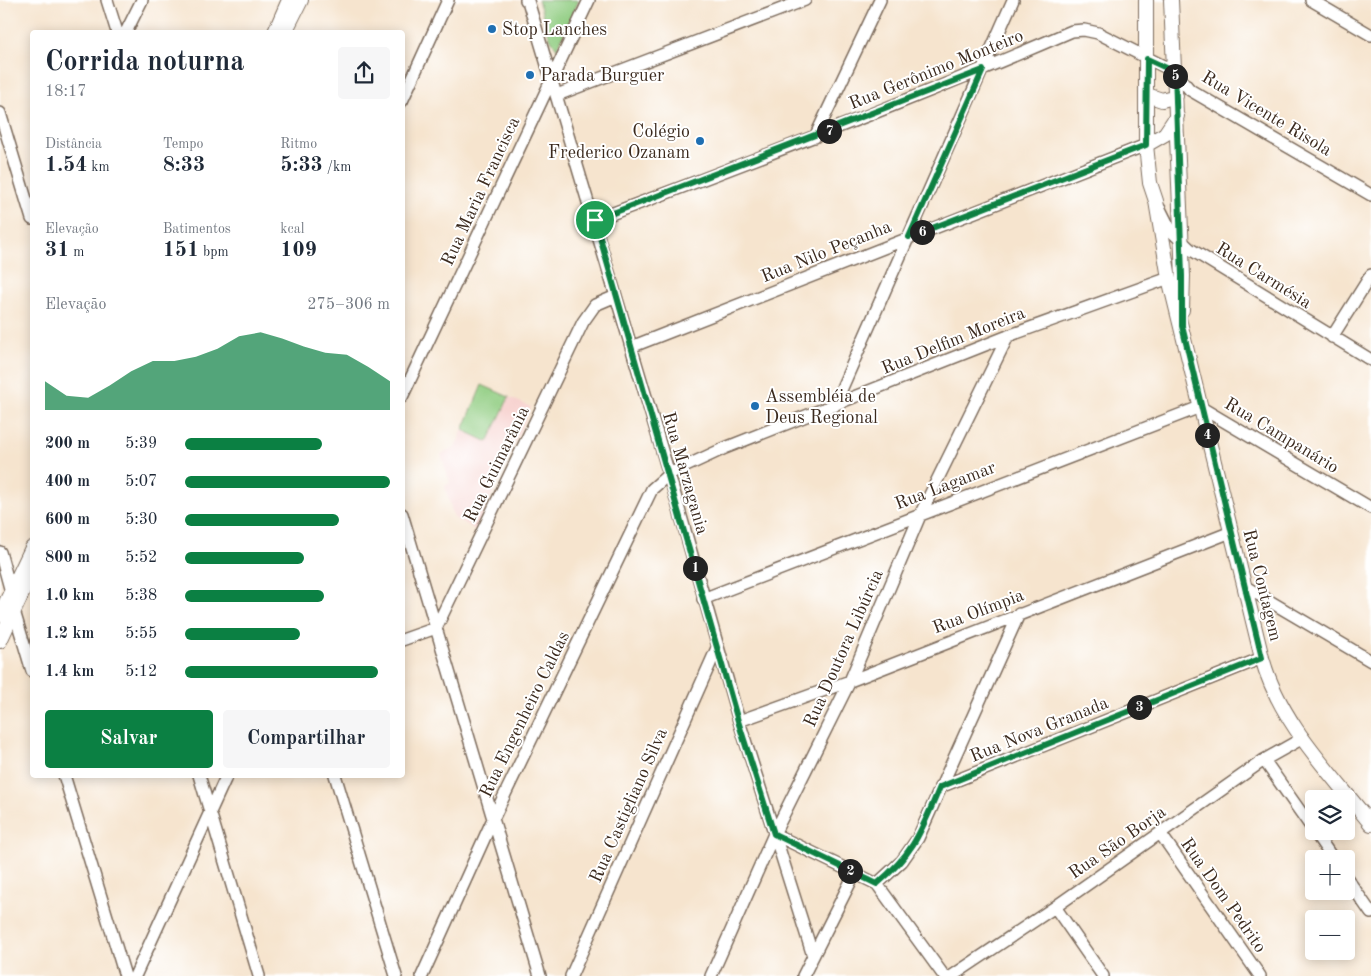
<!DOCTYPE html>
<html lang="pt">
<meta charset="utf-8">
<style>
body{margin:0;font-family:"Old Standard TT",serif;background:#f6f6f7;color:#1f2937;height:100vh;display:flex;flex-direction:column;font-size:19px;white-space:nowrap}
*{box-sizing:border-box;margin:0}
p{font-size:16px;color:#747a83}
.icon{flex:none;width:28px;height:28px;fill:none;stroke:currentColor;stroke-width:2;stroke-linecap:round;stroke-linejoin:round}
.map{position:relative;flex:1;overflow:hidden}
.sheet{position:absolute;left:30px;top:30px;width:375px;height:748px;display:flex;flex-direction:column;background:#fff;border-radius:5px;box-shadow:0 2px 12px #0003}
.sheet>*{flex:none}
.tools{position:absolute;left:1305px;top:790px;display:grid;gap:10px}
.tools a{display:grid;place-items:center;width:50px;height:50px;border-radius:5px;background:#fff;box-shadow:0 2px 12px #0003;font-size:25px}
.pin{position:absolute;display:grid;place-items:center;width:42px;height:42px;color:#fff;margin:-21px;border:2px solid #fff;border-radius:50%;box-shadow:0 1px 5px #0007}
.km{position:absolute;width:25px;height:25px;margin:-12px;border-radius:50%;background:#222;color:#fff;font-size:14px;line-height:25px;text-align:center}
.round{display:grid;place-items:center;flex:none;width:52px;height:52px;border-radius:5px;background:#f6f6f7}
.head{display:flex;align-items:center;justify-content:space-between;height:85px;padding:0 15px}
h1{font-size:28px;font-weight:600;line-height:38px}
.stats{display:grid;grid-template-columns:repeat(3,1fr);gap:8px;height:85px;padding:5px 15px}
.stats div{display:grid;align-content:center}
.stats b{font-size:21px;font-weight:600}
.stats small{font-size:14px;font-weight:400}
.stats p{font-size:14px}
.chart{height:140px;padding:10px 15px}
.chart p{display:flex;justify-content:space-between}
.chart svg{width:100%;height:90px;margin-top:5px;fill:#0b8043;opacity:.7}
.cta{display:flex;gap:10px;margin-top:auto;padding:10px 15px}
.cta a{flex:1;height:58px;border-radius:5px;background:#0b8043;color:#fff;font-size:20px;font-weight:600;line-height:58px;text-align:center}
.cta a+a{background:#f6f6f7;color:#1f2937}
ul{padding:0 15px;list-style:none;font-size:16px}
li{display:grid;grid-template-columns:80px 60px 1fr;align-items:center;height:38px}
li i{height:12px;border-radius:6px;background:#0b8043}
.map>svg:first-child{display:block}
</style>
<div class="map">
<svg width="1371" height="976" viewBox="0 0 1371 976">
<rect width="100%" height="100%" fill="#fff"/>
<filter id="ink" filterUnits="userSpaceOnUse"><feTurbulence type="fractalNoise" baseFrequency=".02" numOctaves="2"/><feDisplacementMap in="SourceGraphic" scale="10" xChannelSelector="R" yChannelSelector="G"/><feConvolveMatrix kernelMatrix="1 2 1 2 8 2 1 2 1" color-interpolation-filters="sRGB"/></filter>
<filter id="wash" filterUnits="userSpaceOnUse"><feTurbulence type="fractalNoise" baseFrequency=".0096" numOctaves="4" result="noise"/><feDisplacementMap in="SourceGraphic" scale="20" xChannelSelector="R" yChannelSelector="G"/><feGaussianBlur stdDeviation="1.12" result="paint"/><feColorMatrix in="noise" values="0 0 0 0 0 0 0 0 0 0 0 0 0 0 0 0 0 1.4 0 .05"/><feComposite in="paint" operator="in"/></filter>
<g filter="url(#wash)">
<rect width="100%" height="100%" fill="#f6e4ce"/>
<path fill="#f7d0cd" d="M482 385 531 407 476 530 454 518 445 486 450 483 441 454 455 448Z"/>
<path fill="#91cd82" stroke="#667c50" d="M538 0H579L557 49 550 38Z
M482 385 509 397 488 442 463 430Z"/>
</g>
<g filter="url(#ink)">
<g fill="none" stroke-linecap="round" stroke-linejoin="round">
<g stroke="#7c6b5c" stroke-width="14">
<path id="minor" d="M107 0 117 32
M526 0 528 1 669 474 739 721 813 956
M1311 0 1371 35
M126 32 142 0
M557 95 805 0
M402 101 448 0
M0 113 32 219
M815 137 880 0
M1160 209 1171 231 1190 249 1371 360
M595 220C755 160 915 99 1072 31L1084 30 1098 33 1175 72 1190 90 1371 195
M1332 337 1371 275
M631 347 1146 145
M402 397 589 0
M834 406 1013 0
M402 514 540 976
M0 552 11 592
M1244 586 1371 661
M703 599 1200 407 1371 508
M14 611 32 671
M402 640 436 628 583 322 595 305 616 296
M739 721 850 681 1231 532
M1264 760 1314 831
M64 775 125 976
M199 775 259 976
M335 775 396 976
M940 787 1262 658
M1314 831 1333 859
M1160 833 1260 976
M774 834 877 884 944 976
M1346 877 1371 913
M877 884 902 861 918 838 1019 614
M1055 907 1103 976
M135 976 227 775
M422 976 493 819 652 489 669 474 725 448 1008 336 1169 278
M571 976 717 648
M711 976 774 834 850 681 921 513 1008 336
M803 976 855 873
M952 976 1055 907 1264 760 1303 738"/>
</g>
<g stroke="#7c6b5c" stroke-width="16">
<path id="tertiary" d="M1146 0V145L1150 183 1156 201 1169 278 1262 658C1280 723 1330 772 1371 824
M1171 0 1183 276 1182 310
M275 32 289 0
M285 32 301 0
M1147 95 1162 100 1176 96
M1146 145 1165 134 1177 116
M0 615 32 548
M0 641 32 572"/>
</g>
<use href="#minor" stroke="#fff" stroke-width="11"/>
<use href="#tertiary" stroke="#fff" stroke-width="14"/>
</g>
</g>
<g fill="none" stroke-linecap="round" stroke-linejoin="round" filter="url(#ink)">
<g stroke="#fff" stroke-width="10">
<path id="route" d="M1147 59 1175 72 1182 276V326L1262 658 940 787C921 831 915 852 877 884L774 834 738 721 595 220 983 70 909 237 1146 145Z"/>
</g>
<use href="#route" stroke="#0b8043" stroke-width="6"/>
</g>
<g fill="#1f6fb2" stroke="#fff" stroke-width="2">
<circle cx="492" cy="29" r="5"/>
<circle cx="530" cy="75" r="5"/>
<circle cx="700" cy="141" r="5"/>
<circle cx="755" cy="406" r="5"/>
</g>
<g text-anchor="middle" stroke-width="4" stroke-linejoin="round" paint-order="stroke">
<g font-size="18" fill="#3b2a1e" stroke="#fff" text-anchor="start">
<text x="502" y="35">Stop Lanches</text>
<text x="540" y="81">Parada Burguer</text>
<text x="690" y="137" text-anchor="end">Colégio<tspan x="690" dy="21">Frederico Ozanam</tspan></text>
<text x="765" y="402">Assembléia de<tspan x="765" dy="21">Deus Regional</tspan></text>
</g>
<g font-size="18" fill="#3b2a1e" stroke="#fff">
<text transform="translate(936 69) rotate(-22)" y="6">Rua Gerônimo Monteiro</text>
<text transform="translate(1267 113) rotate(31)" y="6">Rua Vicente Risola</text>
<text transform="translate(480 191) rotate(-65)" y="6">Rua Maria Francisca</text>
<text transform="translate(826 251) rotate(-22)" y="6">Rua Nilo Peçanha</text>
<text transform="translate(1264 275) rotate(32)" y="6">Rua Carmésia</text>
<text transform="translate(953 340) rotate(-22)" y="6">Rua Delfim Moreira</text>
<text transform="translate(1282 435) rotate(31)" y="6">Rua Campanário</text>
<text transform="translate(496 464) rotate(-64)" y="6">Rua Guimarânia</text>
<text transform="translate(686 473) rotate(74)" y="6">Rua Marzagania</text>
<text transform="translate(945 485) rotate(-21)" y="6">Rua Lagamar</text>
<text transform="translate(1263 585) rotate(76)" y="6">Rua Contagem</text>
<text transform="translate(978 611) rotate(-21)" y="6">Rua Olímpia</text>
<text transform="translate(843 648) rotate(-66)" y="6">Rua Doutora Libúrcia</text>
<text transform="translate(524 714) rotate(-64)" y="6">Rua Engenheiro Caldas</text>
<text transform="translate(1039 729) rotate(-22)" y="6">Rua Nova Granada</text>
<text transform="translate(628 805) rotate(-66)" y="6">Rua Castigliano Silva</text>
<text transform="translate(1117 842) rotate(-35)" y="6">Rua São Borja</text>
<text transform="translate(1224 895) rotate(55)" y="6">Rua Dom Pedrito</text>
</g>
</g>
</svg>
<div class="tools">
<a><svg class="icon" aria-label="layers" viewBox="0 0 24 24"><path d="M12 4l9 5-9 5-9-5zM3 14l9 5 9-5"/></svg></a>
<a>+</a>
<a>−</a>
</div>
<div class="pin" style="left:595px;top:220px;background:#1e9e55"><svg class="icon" aria-label="arrive" viewBox="0 0 24 24"><path d="M6 21V4h12l-3 4 3 4H6"/></svg></div>
<b class="km" style="left:695px;top:568px">1</b>
<b class="km" style="left:850px;top:871px">2</b>
<b class="km" style="left:1139px;top:707px">3</b>
<b class="km" style="left:1207px;top:435px">4</b>
<b class="km" style="left:1175px;top:76px">5</b>
<b class="km" style="left:922px;top:232px">6</b>
<b class="km" style="left:829px;top:131px">7</b>
<section class="sheet">
<div class="head"><div><h1>Corrida noturna</h1><p>18:17</p></div><a class="round"><svg class="icon" aria-label="share" viewBox="0 0 24 24"><path d="M12 15V3M7 8l5-5 5 5M5 13v7h14v-7"/></svg></a></div>
<div class="stats">
<div><p>Distância</p><b>1.54<small> km</small></b></div>
<div><p>Tempo</p><b>8:33</b></div>
<div><p>Ritmo</p><b>5:33<small> /km</small></b></div>
</div>
<div class="stats">
<div><p>Elevação</p><b>31<small> m</small></b></div>
<div><p>Batimentos</p><b>151<small> bpm</small></b></div>
<div><p>kcal</p><b>109</b></div>
</div>
<div class="chart"><p><span>Elevação</span>275–306 m</p>
<svg viewBox="0 0 160 44" preserveAspectRatio="none"><path d="M0 44V30L10 37L20 38L30 32L40 25L50 20L60 20L70 18L80 14L90 8L100 6L110 9L120 13L130 16L140 17L150 23L160 30V44z"/></svg>
</div>
<ul>
<li><b>200 m</b>5:39<i style="width:67%"></i></li>
<li><b>400 m</b>5:07<i style="width:100%"></i></li>
<li><b>600 m</b>5:30<i style="width:75%"></i></li>
<li><b>800 m</b>5:52<i style="width:58%"></i></li>
<li><b>1.0 km</b>5:38<i style="width:68%"></i></li>
<li><b>1.2 km</b>5:55<i style="width:56%"></i></li>
<li><b>1.4 km</b>5:12<i style="width:94%"></i></li>
</ul>
<div class="cta"><a>Salvar</a><a>Compartilhar</a></div>
</section>
</div>
